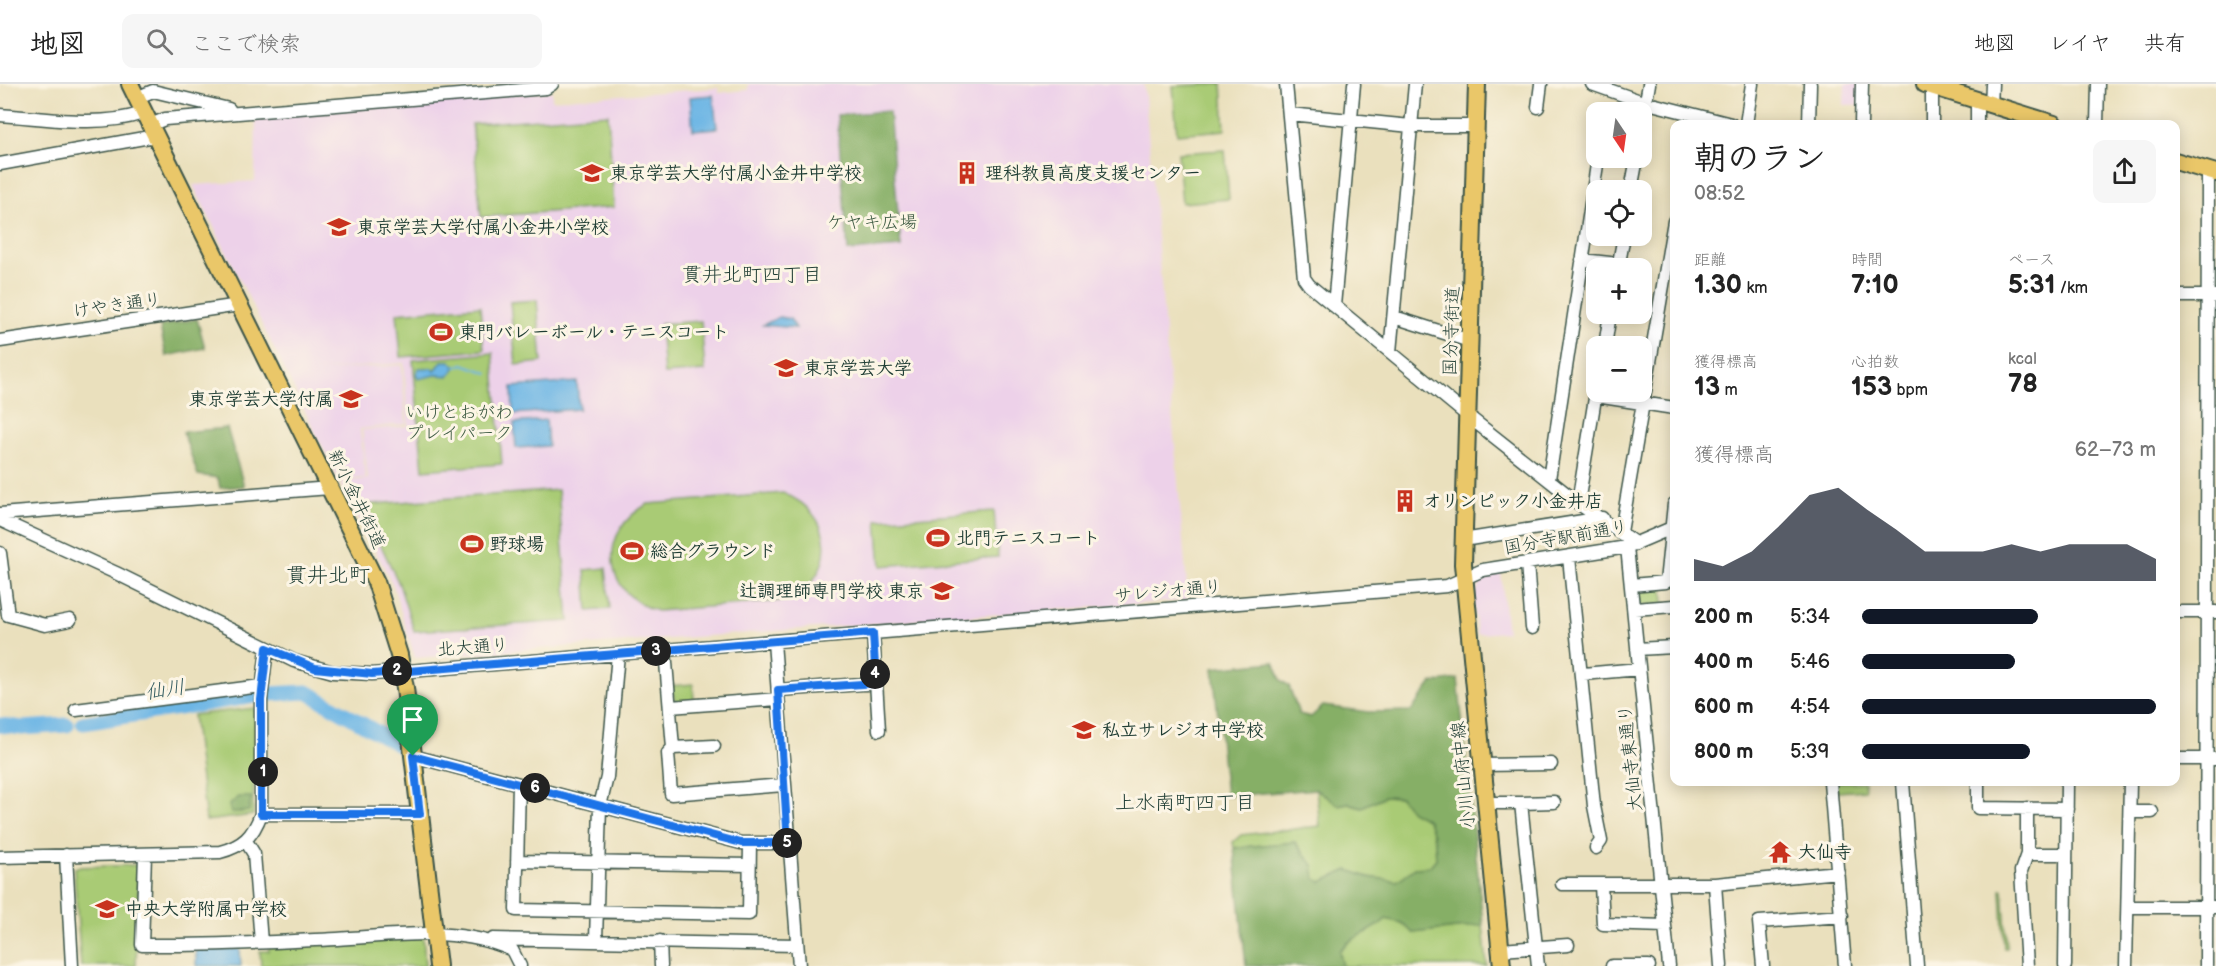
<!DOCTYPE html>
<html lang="ja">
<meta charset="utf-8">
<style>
body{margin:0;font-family:"Balsamiq Sans","Klee One",sans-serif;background:#f6f6f6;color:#222;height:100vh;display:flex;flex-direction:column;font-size:22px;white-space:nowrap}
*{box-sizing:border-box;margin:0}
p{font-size:20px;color:#767676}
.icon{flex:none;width:33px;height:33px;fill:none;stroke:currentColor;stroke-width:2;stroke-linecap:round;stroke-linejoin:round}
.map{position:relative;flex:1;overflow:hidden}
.side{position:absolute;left:1670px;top:36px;width:510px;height:666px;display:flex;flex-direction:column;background:#fff;border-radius:12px;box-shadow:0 3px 15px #0003}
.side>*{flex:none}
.needle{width:39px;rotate:167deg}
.tools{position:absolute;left:1586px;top:18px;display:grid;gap:12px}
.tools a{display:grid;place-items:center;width:66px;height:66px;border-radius:12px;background:#fff;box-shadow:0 3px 15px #0003;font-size:30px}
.pin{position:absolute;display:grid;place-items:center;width:51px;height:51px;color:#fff;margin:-62px -26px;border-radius:50% 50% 50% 0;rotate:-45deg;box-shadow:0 0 6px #0007}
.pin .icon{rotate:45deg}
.km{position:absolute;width:30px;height:30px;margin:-15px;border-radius:50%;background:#222;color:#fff;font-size:16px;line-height:30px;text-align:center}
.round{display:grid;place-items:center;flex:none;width:63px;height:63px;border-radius:12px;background:#f6f6f6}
.overview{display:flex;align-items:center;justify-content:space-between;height:102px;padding:0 24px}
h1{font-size:33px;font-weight:700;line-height:45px}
.stats{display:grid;grid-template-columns:repeat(3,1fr);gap:9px;height:102px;padding:6px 24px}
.stats div{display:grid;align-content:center}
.stats b{font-size:26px;font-weight:700}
.stats small{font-size:16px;font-weight:400}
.stats p{font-size:16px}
.chart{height:168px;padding:12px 24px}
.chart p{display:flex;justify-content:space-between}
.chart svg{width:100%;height:108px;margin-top:6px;fill:#111827;opacity:.7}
ul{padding:0 24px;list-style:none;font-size:20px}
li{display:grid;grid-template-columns:96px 72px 1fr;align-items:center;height:45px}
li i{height:15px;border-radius:8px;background:#111827}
header{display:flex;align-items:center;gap:36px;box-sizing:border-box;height:84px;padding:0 30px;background:#fff;border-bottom:2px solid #e0e0e0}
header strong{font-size:28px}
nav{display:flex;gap:33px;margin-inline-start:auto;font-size:21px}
.search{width:420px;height:54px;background:#f6f6f6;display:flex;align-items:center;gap:15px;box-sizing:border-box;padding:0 21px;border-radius:12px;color:#767676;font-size:22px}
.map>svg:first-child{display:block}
</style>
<header>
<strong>地図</strong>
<div class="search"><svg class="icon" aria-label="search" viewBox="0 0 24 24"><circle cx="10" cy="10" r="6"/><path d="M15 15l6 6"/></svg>ここで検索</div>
<nav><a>地図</a><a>レイヤ</a><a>共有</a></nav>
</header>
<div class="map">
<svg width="2216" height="882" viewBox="0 0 2216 882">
<rect width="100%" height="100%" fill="#fcf5e5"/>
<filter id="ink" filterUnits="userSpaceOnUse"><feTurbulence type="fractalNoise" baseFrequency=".0167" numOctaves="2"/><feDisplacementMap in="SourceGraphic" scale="12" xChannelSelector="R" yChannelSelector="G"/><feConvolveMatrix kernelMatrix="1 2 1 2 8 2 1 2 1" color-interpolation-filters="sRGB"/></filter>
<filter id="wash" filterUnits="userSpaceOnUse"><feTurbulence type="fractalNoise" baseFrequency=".008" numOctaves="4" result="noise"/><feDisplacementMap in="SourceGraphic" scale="24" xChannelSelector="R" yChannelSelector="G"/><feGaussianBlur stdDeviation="1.35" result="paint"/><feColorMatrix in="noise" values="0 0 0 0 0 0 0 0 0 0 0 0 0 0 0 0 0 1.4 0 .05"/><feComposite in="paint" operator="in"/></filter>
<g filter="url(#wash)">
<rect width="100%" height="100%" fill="#eae0bd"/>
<path fill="#edd1e9" d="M748 0H1144L1188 516 415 574 393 501 340 398 368 395 362 346 408 342 404 279 314 287 402 281 406 340 360 345 366 394 339 396 193 101 255 97 256 31 552 7V16L718 4 719 9 748 6Z
M1845 0H1858V21H1844Z
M1501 489 1507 548 1477 550 1473 513 1484 493Z"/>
<path fill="#a9cb74" stroke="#648454" stroke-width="1.5" d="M1222 0 1225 46 1177 50 1173 2Z
M608 30 614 123 481 133 472 40Z
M1225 66 1229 115 1182 119 1178 69Z
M537 216 542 278 516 281 510 218Z
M480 222 484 266 401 273 397 229Z
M701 237 705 287 664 290 660 240Z
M493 269 502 380 423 386 413 276Z
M558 406 569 537 414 547 399 500 362 421Z
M783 409C836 430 838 486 792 516L657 527C602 510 597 447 648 420Z
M994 427 998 473 881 482 877 436Z
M606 484 610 525 588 527 585 486Z
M1663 502 1664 520 1642 521 1638 517 1637 506Z
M693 600 694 618 676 620 671 602Z
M255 624 253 731 206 737 193 631Z
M1834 698H1864L1865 706 1837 708Z
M1316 705 1338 721 1348 719 1362 723 1385 712 1400 713 1411 727 1428 736 1435 757 1436 775 1429 783 1415 784 1397 797 1368 793 1348 786 1321 798 1315 794 1295 758 1234 764 1233 758 1241 751 1320 742Z
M139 781 136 882H81L74 785 77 783Z
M2001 805H2003L2007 864H2004Z
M1386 835 1402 839 1413 849 1483 841 1487 882H1343L1339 867C1356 848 1369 852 1386 835Z
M423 850 425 882H261L260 867H269V861Z"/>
<path fill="#86af66" stroke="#52764d" stroke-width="1.5" d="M889 27 901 163 848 167 837 31Z
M197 235 205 264 166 272 160 242Z
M227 344 244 402 220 404 218 394 198 391 183 348Z
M1274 578 1281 596 1289 602 1299 630 1311 633 1323 622 1369 628 1411 627 1432 599 1458 595 1483 841 1413 849 1402 839 1386 835C1370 851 1355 849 1339 867L1343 882H1246L1234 764 1295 758 1313 781 1315 794 1321 798 1348 786 1368 793 1397 797 1415 784 1429 783 1436 775 1435 757 1428 736 1411 727 1400 713 1385 712 1362 723 1348 719 1338 721 1316 705 1226 712 1213 584Z
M239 713H251L249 727 231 729 229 721Z"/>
<path fill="#6db6e5" stroke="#467a8c" stroke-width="1.5" d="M713 11 717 44 693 46 690 13Z
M779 233 790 235 796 244 763 241Z
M442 277H450L456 283 449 292 436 291 418 295 416 290 419 284H432L435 287Z
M577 298 579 325 513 330 512 303Z
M546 336 548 362 516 364 514 339Z
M196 865H240L241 882H196Z"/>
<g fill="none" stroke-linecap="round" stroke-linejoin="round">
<path stroke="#6db6e5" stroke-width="2" d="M456 283 463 280 488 289"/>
<path stroke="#6db6e5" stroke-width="15" d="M269 610 307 608 399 661
M83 639 254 612
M0 641 22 644 67 641"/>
</g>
</g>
<g filter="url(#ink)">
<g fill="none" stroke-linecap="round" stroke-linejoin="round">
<g stroke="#3d5549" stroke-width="15">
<path id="minor" d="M1286 0 1304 194 1309 201 1468 332 1578 419 1636 460
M1592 0 1640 17 1731 40
M136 14 153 7 229 25
M1991 22 1992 0
M1538 23 1541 0
M1289 30 1411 42H1476
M0 31C46 34 99 44 143 29
M1746 40 1752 0
M1809 40 1810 0
M1861 40 1862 0
M1932 40V0
M1977 40V17
M2097 40 2098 0
M150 41 165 35 546 4 552 0
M1641 45 1649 0
M0 80 155 52
M1631 106 1637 74
M1582 176 1619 180
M1618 184 1624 152
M2175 212H2216
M1334 222 1354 0
M1394 233 1470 257
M0 257 239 221
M1605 262 1610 230
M1390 268 1415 0
M1596 312 1674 324
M1549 395 1598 74
M1578 419 1596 308
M0 430 330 404
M0 436 116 489 294 577 333 588 372 590 1447 502 1483 486 1627 463 1674 443
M1621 448 1674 137
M1463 456 1602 434
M1627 463 1669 882
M0 469 8 531 45 541 70 536
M1569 473 1594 722 1601 757 1596 764
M1527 479 1532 544
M1631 501 1666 498 1674 420
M1634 525 1674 522
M2175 528H2216
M873 549 879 646
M774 558 799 882
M1637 565 1674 563
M665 566 673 664 668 669 671 710 784 701
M1583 590 1639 585
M778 606 876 599
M670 623 778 615
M76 626 261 602
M673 664 714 662
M413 672 741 759H788
M2175 675H2216
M1482 681 1551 680
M1830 698 1845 882
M1903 698 1917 882
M1978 698V724L2067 725
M519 700 516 826 749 830 750 759
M1485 719H1521L1538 882
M1521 719 1554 718
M2027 724V770L2021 787 2027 882
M2130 728H2152
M261 730H420
M246 757 254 770 261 858
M2027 770H2066
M66 771 72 882
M145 771 142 861C207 862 272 858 337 855 396 852 457 841 512 866L520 882
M0 773 220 768C243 762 253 752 261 730V616L267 564
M517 777 749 781
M1562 800H1715L1838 788
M1715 800 1721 882
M1601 801 1603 840 1665 842
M2129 823H2216
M493 855 797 861
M596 856 600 722 607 693 618 570
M660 857 661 882
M1501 866 1568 861
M1612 882H1649
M1763 882 1759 838 1842 832
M2065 882 2067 698
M2126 882 2130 698
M2206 882 2208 87"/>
</g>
<g stroke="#3d5549" stroke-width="20">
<path id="major" d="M130 0 376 498 399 571 405 604 438 882
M1477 0 1463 480 1502 882
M1925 0 2054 40
M2175 77 2216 89"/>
</g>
<use href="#minor" stroke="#fff" stroke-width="12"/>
<use href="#major" stroke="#eac769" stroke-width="16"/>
</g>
</g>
<g fill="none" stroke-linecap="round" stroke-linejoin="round" filter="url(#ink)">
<g stroke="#fff" stroke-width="12">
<path id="route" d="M873 549 876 599 778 606 788 759H741L413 672 420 730H261V616L267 564 315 584 372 590Z"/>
</g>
<use href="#route" stroke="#1a73e8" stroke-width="8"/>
</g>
<defs>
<g id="school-bare" transform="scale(1.8)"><path d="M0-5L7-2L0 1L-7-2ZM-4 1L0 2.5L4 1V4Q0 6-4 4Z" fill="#c8321e" stroke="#fcf5e5" stroke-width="2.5" paint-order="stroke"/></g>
<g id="building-bare" transform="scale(1.8)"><path d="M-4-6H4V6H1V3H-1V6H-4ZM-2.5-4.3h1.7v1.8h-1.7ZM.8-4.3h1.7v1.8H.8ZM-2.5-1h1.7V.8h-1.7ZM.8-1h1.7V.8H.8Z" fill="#c8321e" stroke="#fcf5e5" stroke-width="2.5" paint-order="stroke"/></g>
<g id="stadium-bare" transform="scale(1.8)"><path d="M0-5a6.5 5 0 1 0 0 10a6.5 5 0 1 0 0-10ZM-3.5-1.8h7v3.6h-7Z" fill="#c8321e" stroke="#fcf5e5" stroke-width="2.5" paint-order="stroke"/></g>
<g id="university-bare" transform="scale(1.8)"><path d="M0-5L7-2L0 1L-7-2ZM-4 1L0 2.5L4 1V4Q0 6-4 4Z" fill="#c8321e" stroke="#fcf5e5" stroke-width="2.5" paint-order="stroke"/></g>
<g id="temple-bare" transform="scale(1.8)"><path d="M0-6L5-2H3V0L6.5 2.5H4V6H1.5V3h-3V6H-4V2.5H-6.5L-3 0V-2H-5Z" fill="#c8321e" stroke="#fcf5e5" stroke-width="2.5" paint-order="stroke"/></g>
</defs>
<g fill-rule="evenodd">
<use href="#school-bare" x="592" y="89"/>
<use href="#building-bare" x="967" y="89"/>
<use href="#school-bare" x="339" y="143"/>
<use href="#stadium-bare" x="441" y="248"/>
<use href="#university-bare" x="786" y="284"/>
<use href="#school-bare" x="351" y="315"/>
<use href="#building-bare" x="1405" y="417"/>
<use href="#stadium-bare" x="938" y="454"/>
<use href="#stadium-bare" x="472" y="460"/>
<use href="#stadium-bare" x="632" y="467"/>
<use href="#school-bare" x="942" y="507"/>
<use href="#school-bare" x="1084" y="646"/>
<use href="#temple-bare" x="1780" y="768"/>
<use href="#school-bare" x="107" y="825"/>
</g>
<g text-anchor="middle" stroke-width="6" stroke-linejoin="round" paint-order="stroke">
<g font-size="18" font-weight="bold" fill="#1f3d34" stroke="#fcf5e5" text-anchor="start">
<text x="610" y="95">東京学芸大学付属小金井中学校</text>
<text x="985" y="95">理科教員高度支援センター</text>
<text x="357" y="149">東京学芸大学付属小金井小学校</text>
<text x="459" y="254">東門バレーボール・テニスコート</text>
<text x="804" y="290">東京学芸大学</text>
<text x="333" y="321" text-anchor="end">東京学芸大学付属</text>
<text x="1423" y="423">オリンピック小金井店</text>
<text x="956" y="460">北門テニスコート</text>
<text x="490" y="466">野球場</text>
<text x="650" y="473">総合グラウンド</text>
<text x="924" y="513" text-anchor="end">辻調理師専門学校 東京</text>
<text x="1102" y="652">私立サレジオ中学校</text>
<text x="1798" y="774">大仙寺</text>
<text x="125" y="831">中央大学附属中学校</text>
</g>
<g font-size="18" fill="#3b5941" stroke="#fcf5e5">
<text x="872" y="144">ケヤキ広場</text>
<text x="459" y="334">いけとおがわ<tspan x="459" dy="21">プレイパーク</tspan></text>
</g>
<g font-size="18" fill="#1f3d34" stroke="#fcf5e5">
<text transform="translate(117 221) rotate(-8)" y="6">けやき通り</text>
<text transform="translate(1451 247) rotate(-88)" y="6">国分寺街道</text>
<text transform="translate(357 415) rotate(64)" y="6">新小金井街道</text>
<text transform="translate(1566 453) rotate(-10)" y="6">国分寺駅前通り</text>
<text transform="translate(1168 507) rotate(-5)" y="6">サレジオ通り</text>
<text transform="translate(473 563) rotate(-4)" y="6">北大通り</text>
<text transform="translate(1630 674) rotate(-96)" y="6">大仙寺東通り</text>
<text transform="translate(1463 691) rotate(-96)" y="6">小川山府中線</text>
</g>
<g font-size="20" fill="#1f3d34" stroke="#fcf5e5">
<text x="752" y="197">貫井北町四丁目</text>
<text x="1185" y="725">上水南町四丁目</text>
</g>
<g font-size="20" font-style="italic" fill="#325b60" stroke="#fcf5e5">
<text transform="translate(165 605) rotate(-9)" y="7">仙川</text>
</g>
<g font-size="21" fill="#1f3d34" stroke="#fcf5e5">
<text x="328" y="498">貫井北町</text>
</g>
</g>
</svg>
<div class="tools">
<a><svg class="needle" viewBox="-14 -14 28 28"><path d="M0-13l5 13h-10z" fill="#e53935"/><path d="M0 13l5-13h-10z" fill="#767676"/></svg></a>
<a><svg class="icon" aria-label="locate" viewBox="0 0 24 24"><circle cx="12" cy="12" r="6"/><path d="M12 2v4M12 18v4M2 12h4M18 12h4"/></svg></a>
<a>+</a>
<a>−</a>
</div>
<div class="pin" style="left:413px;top:672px;background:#1e9e55"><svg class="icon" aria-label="arrive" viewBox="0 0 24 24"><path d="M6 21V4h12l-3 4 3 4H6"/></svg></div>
<b class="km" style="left:263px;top:688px">1</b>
<b class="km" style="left:397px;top:587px">2</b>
<b class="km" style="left:656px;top:567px">3</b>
<b class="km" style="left:875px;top:590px">4</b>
<b class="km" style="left:787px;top:759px">5</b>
<b class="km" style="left:535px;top:704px">6</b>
<section class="side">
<div class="overview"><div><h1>朝のラン</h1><p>08:52</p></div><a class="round"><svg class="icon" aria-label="share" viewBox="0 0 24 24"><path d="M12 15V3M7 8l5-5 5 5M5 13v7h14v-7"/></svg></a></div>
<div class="stats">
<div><p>距離</p><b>1.30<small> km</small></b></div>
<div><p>時間</p><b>7:10</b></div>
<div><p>ペース</p><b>5:31<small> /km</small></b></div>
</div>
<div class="stats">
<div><p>獲得標高</p><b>13<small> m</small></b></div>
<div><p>心拍数</p><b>153<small> bpm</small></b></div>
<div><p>kcal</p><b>78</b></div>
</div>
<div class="chart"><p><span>獲得標高</span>62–73 m</p>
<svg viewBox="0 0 160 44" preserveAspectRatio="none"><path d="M0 44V35L10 38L20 32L30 21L40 9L50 6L60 15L70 23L80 32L90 32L100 32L110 29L120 32L130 29L140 29L150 29L160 35V44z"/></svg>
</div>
<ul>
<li><b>200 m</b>5:34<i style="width:60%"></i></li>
<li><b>400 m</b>5:46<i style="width:52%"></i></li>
<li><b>600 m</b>4:54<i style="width:100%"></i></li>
<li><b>800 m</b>5:39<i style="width:57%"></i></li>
</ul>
</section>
</div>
